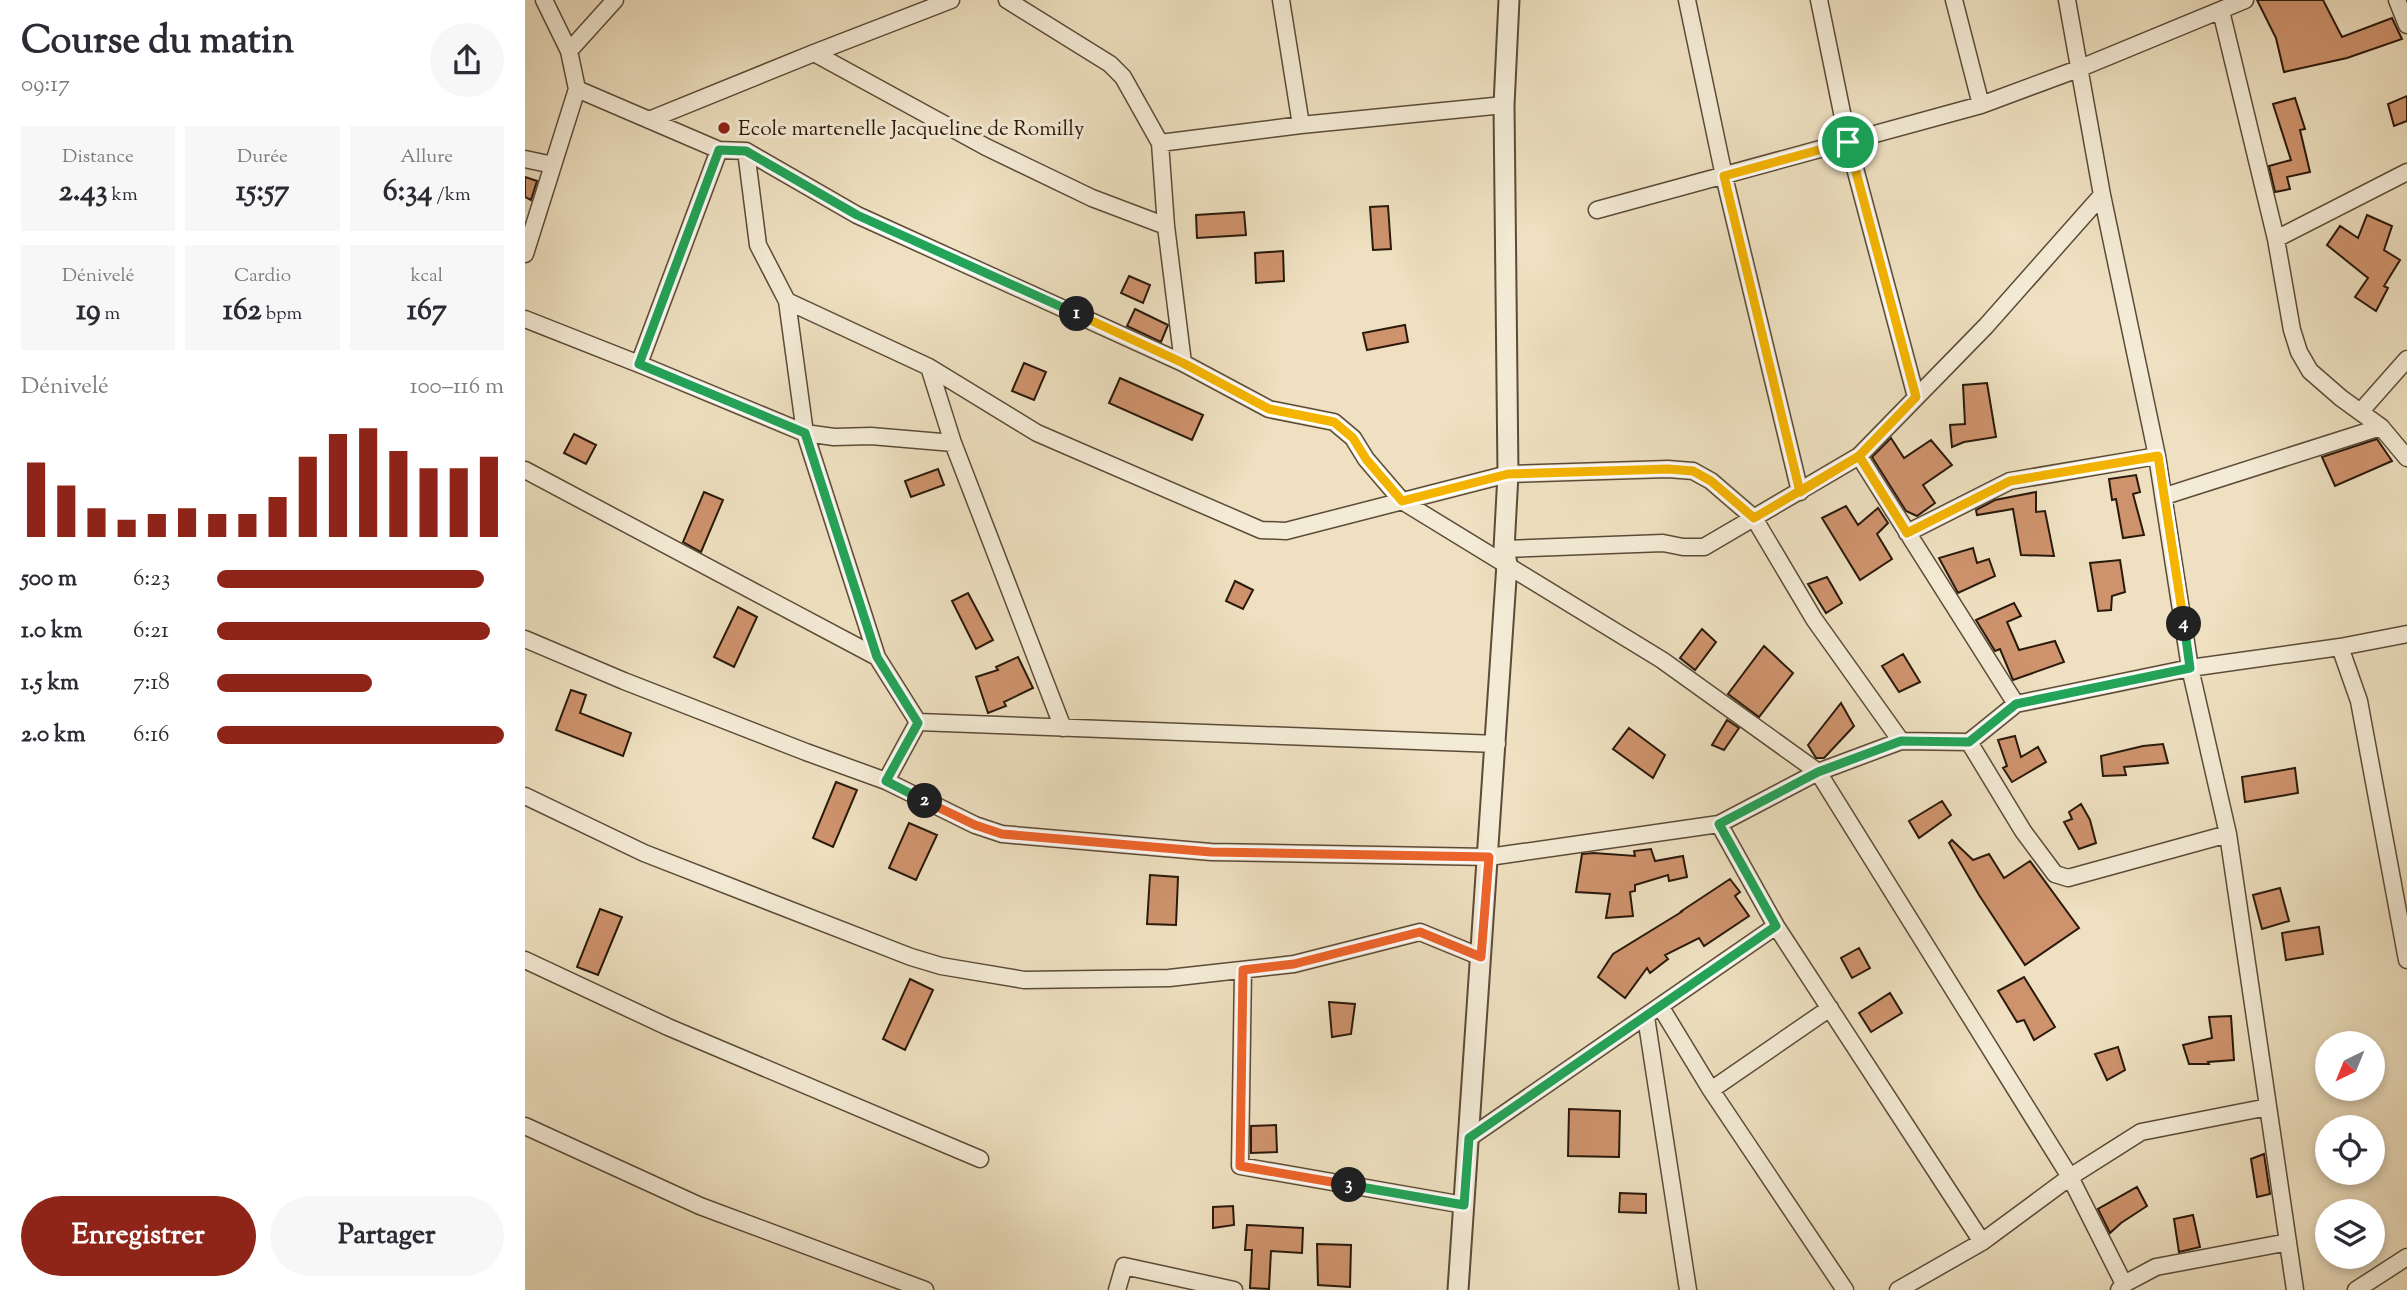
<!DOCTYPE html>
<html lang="fr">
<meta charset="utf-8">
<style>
body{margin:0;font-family:"Sorts Mill Goudy",serif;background:#f7f7f7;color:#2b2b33;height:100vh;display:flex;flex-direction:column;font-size:26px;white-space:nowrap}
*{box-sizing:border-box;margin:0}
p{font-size:23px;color:#7c7c81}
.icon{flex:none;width:38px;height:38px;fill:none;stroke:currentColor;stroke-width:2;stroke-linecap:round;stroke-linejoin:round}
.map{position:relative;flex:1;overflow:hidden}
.drawer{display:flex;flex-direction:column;background:#fff;width:525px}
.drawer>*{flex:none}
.needle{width:46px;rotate:223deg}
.fabs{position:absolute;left:1790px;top:1031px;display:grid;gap:14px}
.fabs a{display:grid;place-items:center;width:70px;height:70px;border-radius:50%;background:#fff;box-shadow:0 4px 10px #0003;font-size:35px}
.pin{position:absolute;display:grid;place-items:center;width:60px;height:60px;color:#fff;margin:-30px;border:4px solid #fff;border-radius:50%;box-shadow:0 2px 7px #0007}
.km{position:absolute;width:35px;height:35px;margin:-18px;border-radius:50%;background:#222;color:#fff;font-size:19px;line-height:35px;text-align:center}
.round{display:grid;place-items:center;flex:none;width:74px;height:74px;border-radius:37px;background:#f7f7f7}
.headline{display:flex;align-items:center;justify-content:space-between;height:119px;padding:0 21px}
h1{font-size:38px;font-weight:700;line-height:52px}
.figures{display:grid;grid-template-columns:repeat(3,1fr);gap:10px;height:119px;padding:7px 21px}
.figures div{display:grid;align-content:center;border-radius:0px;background:#f7f7f7;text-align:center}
.figures b{font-size:30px;font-weight:700}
.figures small{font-size:19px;font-weight:400}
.figures p{font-size:19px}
.chart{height:196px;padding:14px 21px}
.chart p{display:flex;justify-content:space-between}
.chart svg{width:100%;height:126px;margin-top:7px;stroke:#8f2418;stroke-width:6}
.button{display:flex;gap:14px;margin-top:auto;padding:14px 21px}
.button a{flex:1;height:80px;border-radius:42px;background:#8f2418;color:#fff;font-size:28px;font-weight:700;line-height:80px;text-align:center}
.button a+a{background:#f7f7f7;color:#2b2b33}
ul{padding:0 21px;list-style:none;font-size:23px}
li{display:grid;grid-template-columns:112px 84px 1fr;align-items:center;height:52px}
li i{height:18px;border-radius:9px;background:#8f2418}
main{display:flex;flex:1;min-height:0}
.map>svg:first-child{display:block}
</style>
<main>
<section class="drawer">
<div class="headline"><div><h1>Course du matin</h1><p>09:17</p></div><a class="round"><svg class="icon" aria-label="share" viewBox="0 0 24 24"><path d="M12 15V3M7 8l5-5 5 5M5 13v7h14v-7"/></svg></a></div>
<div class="figures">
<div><p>Distance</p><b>2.43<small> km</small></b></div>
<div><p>Durée</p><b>15:57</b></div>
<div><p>Allure</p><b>6:34<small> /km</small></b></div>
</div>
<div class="figures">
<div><p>Dénivelé</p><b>19<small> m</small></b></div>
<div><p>Cardio</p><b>162<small> bpm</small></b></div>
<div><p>kcal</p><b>167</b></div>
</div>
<div class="chart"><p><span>Dénivelé</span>100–116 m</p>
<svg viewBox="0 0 160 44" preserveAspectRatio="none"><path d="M5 44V18M15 44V26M25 44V34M35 44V38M45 44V36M55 44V34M65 44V36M75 44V36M85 44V30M95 44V16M105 44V8M115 44V6M125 44V14M135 44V20M145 44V20M155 44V16"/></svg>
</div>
<ul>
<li><b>500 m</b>6:23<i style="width:93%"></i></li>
<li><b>1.0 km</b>6:21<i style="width:95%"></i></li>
<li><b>1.5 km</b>7:18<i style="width:54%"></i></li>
<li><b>2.0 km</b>6:16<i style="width:100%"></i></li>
</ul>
<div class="button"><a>Enregistrer</a><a>Partager</a></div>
</section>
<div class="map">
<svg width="1882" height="1290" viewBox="0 0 1882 1290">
<rect width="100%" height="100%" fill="#eee0c0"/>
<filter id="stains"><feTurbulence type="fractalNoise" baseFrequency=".00286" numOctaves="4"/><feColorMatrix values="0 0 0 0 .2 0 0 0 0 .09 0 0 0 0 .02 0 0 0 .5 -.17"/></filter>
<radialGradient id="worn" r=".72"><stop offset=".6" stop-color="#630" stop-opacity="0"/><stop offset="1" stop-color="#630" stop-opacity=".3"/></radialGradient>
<path fill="#ce936d" stroke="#2a190b" stroke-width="2" d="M1732 0H1798L1817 37 1867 18 1877 39 1822 58 1759 72 1751 38Z
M1882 96V121L1869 126 1863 104Z
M1770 98 1780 129 1775 130 1785 172 1762 177 1765 189 1750 192 1744 166 1766 160 1748 104Z
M0 177 12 181 6 200 0 197Z
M863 206 866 249 848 250 845 207Z
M719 212 721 235 672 238 671 215Z
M1842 215 1867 226 1859 250 1875 260 1859 286 1863 288 1851 311 1830 297 1843 278 1802 245 1815 226 1833 238Z
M758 251 759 281 731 283 730 253Z
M604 276 625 285 618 303 596 293Z
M610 309 643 325 636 342 602 326Z
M880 325 883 342 842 350 838 333Z
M499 363 521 372 509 400 487 391Z
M595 378 678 415 667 440 584 403Z
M1462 383 1471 437 1439 442 1427 447 1425 425 1440 424 1438 385Z
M49 434 71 445 61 464 39 453Z
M1366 438 1379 458 1406 440 1427 465 1398 485 1410 503 1392 516 1381 511 1347 457Z
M1852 439 1867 461 1810 486 1797 457Z
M413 469 419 485 386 497 380 481Z
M1611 475 1615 492 1608 494 1619 535 1598 538 1591 499 1587 500 1584 479Z
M179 492 198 500 176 552 158 542Z
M1511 492V512L1520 511 1529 556 1496 555 1488 509 1452 515 1451 510 1470 500Z
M1321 506 1333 525 1353 508 1363 523 1352 534 1367 559 1335 580 1297 518Z
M1448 548 1452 563 1464 559 1470 576 1433 593 1414 558Z
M1595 560 1600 592 1587 596 1586 610 1573 611 1565 563Z
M1302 577 1317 603 1301 613 1283 584Z
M710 581 728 590 718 609 701 601Z
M443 593 468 640 451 649 427 601Z
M1489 603 1496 616 1482 622 1494 650 1530 641 1539 662 1488 680 1475 649 1470 651 1451 620Z
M213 607 232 617 209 667 189 657Z
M1177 629 1191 642 1170 670 1155 658Z
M1239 646 1268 673 1234 717 1203 694Z
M1378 654 1395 682 1374 692 1357 666Z
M493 657 508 688 479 702 481 706 463 713 451 677 473 670 471 667Z
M46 690 61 695 55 713 106 733 98 756 31 730Z
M1316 703 1329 726 1299 758H1291L1283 745Z
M1202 720 1214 728 1199 750 1187 745Z
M1104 728 1140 755 1128 778 1088 749Z
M1490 736 1496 757 1513 747 1521 762 1487 782 1478 768 1482 766 1473 740Z
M1638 744 1643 763 1599 767 1601 775 1578 776 1576 756 1618 746Z
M1770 768 1773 793 1720 802 1717 777Z
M311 782 332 790 308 847 288 838Z
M1417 801 1426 815 1394 838 1384 821Z
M1556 804 1565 820 1571 843 1554 849 1539 822 1547 819 1544 812Z
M384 823 412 835 391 880 364 868Z
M1427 840 1448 860 1464 854 1479 878 1505 861 1554 928 1500 965 1454 895 1424 843Z
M1126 849 1130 861 1158 856 1162 877 1144 881 1143 875 1110 885V891L1105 892 1108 916 1081 918 1085 894 1051 892 1057 854 1069 853 1110 856 1109 851Z
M625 875 653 877 651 925 622 924Z
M1205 879 1215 892 1210 896 1224 916 1179 946 1174 938 1140 955 1143 959 1125 973 1122 968 1100 998 1073 977 1088 954 1158 911 1155 912Z
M1755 888 1764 921 1737 929 1728 895Z
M75 909 97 917 73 975 52 967Z
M1794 927 1798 954 1761 960 1757 933Z
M1334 948 1345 968 1327 978 1316 958Z
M1499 977 1530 1027 1509 1040 1499 1020 1492 1022 1473 991Z
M385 979 408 990 380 1050 358 1039Z
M1365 993 1377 1013 1346 1032 1334 1013Z
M804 1002 830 1004 826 1034 807 1037Z
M1706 1016 1709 1060 1683 1062 1684 1064H1664L1658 1045 1687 1038 1684 1017Z
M1593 1047 1600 1070 1582 1080 1570 1054Z
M1044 1109 1095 1111 1094 1157 1043 1156Z
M751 1125 752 1152 726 1153V1126Z
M1739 1154 1745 1194 1732 1197 1726 1159Z
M1612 1187 1622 1206 1596 1223 1585 1233 1573 1209Z
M1095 1193 1121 1194V1213L1094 1212Z
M708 1206 709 1225 688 1228V1207Z
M1668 1215 1675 1247 1654 1252 1649 1219Z
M722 1225 778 1228 777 1253 746 1251 744 1289 725 1288 727 1250H720Z
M792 1244 826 1245 825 1287 793 1285Z"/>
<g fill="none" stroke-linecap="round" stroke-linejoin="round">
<g stroke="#5b4b38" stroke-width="19">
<path id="minor" d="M482 0 585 64 598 77 635 143 641 226 658 363
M756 0 776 125
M1162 0 1199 176 1275 492
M1294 0 1323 142 1391 397
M1429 0 1456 105
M1542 0 1577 195 1632 456 1665 668 1703 834 1770 1290
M1872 0 1882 25
M1696 11 1751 239 1767 330 1774 352 1785 371 1816 398 1856 427 1882 458
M44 51 90 0
M289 53 461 147 567 198 641 226
M52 89 194 150 221 151 332 215 658 363 744 409 809 422 828 438 841 459 877 501 1137 660 1293 772 1545 1177 1599 1284 1594 1290
M124 120 289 53 426 0
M635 143 776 125 979 105
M221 151 233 245 262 301 280 433 352 657 393 722
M0 159 28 165
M1072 210 1456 105 1553 69 1720 0
M1751 239 1882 172
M0 254 52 89 44 51 19 0
M262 301 404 367 512 433 736 530 761 531 983 474 1143 469 1168 471 1186 481 1229 518 1289 619 1376 741
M0 319 114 364 280 433 309 437 346 436 428 443
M114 364 194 150
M404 367 428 443 538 728
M1836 411 1882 359
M1334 456 1491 704
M0 470 352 657
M1640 496 1856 427
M1382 533 1485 481 1632 456
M979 549 1138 543 1158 547H1179L1334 456 1461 326 1577 195
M0 639 99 681 281 752 361 781 450 825 477 834 686 852 964 857 1194 824 1293 772 1376 741 1444 742 1491 704 1665 668 1815 647 1834 701 1882 960
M1815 647 1882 634
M393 722 972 744
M1444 742 1498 831 1530 874 1543 878 1703 834
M361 781 393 722
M0 796 119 853 386 957 416 966 499 980 644 978 769 964 895 932 956 957
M1194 824 1251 926 1457 1242
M0 960 143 1027 455 1159
M718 970 715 1166 939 1205
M1135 1006 1186 1090 1320 1290
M1121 1017 1163 1290
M1186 1090 1305 1008
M0 1126 175 1206 400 1290
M944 1138 1251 926
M1599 1284 1631 1267 1763 1242
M592 1290 599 1266 709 1290
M1373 1290 1457 1242 1545 1177 1616 1132 1743 1107
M1831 1290 1882 1257"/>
</g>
<g stroke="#5b4b38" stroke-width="23">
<path id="tertiary" d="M933 1290 982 564 979 549 983 474 979 105 984 0"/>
</g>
<use href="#minor" stroke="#f4ebd6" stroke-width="16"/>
<use href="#tertiary" stroke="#f4ebd6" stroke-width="19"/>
</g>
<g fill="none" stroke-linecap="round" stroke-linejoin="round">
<g stroke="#fff" stroke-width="14">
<path id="split-1" d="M552 314 658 363 744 409 809 422 828 438 841 459 877 501 983 474 1143 469 1168 471 1186 481 1229 518 1334 456 1391 397 1323 142"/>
</g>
<g stroke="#fff" stroke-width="14">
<path id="split-2" d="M400 801 361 781 393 723 352 657 280 433 114 364 194 150 221 151 332 215 552 314"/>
</g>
<g stroke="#fff" stroke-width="14">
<path id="split-3" d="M400 801 450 825 477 834 686 852 964 857 956 957 895 932 769 964 718 970 715 1166 824 1185"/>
</g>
<g stroke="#fff" stroke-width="14">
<path id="split-4" d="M824 1185 939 1205 944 1138 1251 926 1194 824 1293 772 1376 741 1444 742 1491 704 1665 668 1659 624"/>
</g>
<g stroke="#fff" stroke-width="14">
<path id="split-5" d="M1323 142 1199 176 1275 492 1334 456 1382 533 1485 481 1633 456 1659 624"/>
</g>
<use href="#split-1" stroke="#f5b400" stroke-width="9"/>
<use href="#split-2" stroke="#22a559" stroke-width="9"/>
<use href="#split-3" stroke="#f0652b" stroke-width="9"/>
<use href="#split-4" stroke="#22a559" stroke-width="9"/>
<use href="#split-5" stroke="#f5b400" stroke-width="9"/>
</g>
<circle fill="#8f2418" stroke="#f4ebd6" stroke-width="2.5" cx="199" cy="128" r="7"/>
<g text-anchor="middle" stroke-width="6" stroke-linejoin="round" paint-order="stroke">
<g font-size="21" fill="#2a190b" stroke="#f4ebd6" text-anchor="start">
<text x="213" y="135">Ecole martenelle Jacqueline de Romilly</text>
</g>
</g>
<rect width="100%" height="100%" filter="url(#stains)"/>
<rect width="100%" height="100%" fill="url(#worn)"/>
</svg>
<div class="fabs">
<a><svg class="needle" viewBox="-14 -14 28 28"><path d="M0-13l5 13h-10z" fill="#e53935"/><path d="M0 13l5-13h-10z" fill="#7c7c81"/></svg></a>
<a><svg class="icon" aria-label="locate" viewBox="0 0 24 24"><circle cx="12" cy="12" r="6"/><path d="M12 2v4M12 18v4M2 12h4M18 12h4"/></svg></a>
<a><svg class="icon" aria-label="layers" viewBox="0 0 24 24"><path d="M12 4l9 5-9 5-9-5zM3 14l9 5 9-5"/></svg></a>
</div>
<div class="pin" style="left:1323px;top:142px;background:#1e9e55"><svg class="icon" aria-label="arrive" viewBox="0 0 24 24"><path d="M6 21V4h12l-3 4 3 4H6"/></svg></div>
<b class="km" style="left:552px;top:314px">1</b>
<b class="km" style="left:400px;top:801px">2</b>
<b class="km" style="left:824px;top:1185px">3</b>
<b class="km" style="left:1659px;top:624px">4</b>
</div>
</main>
